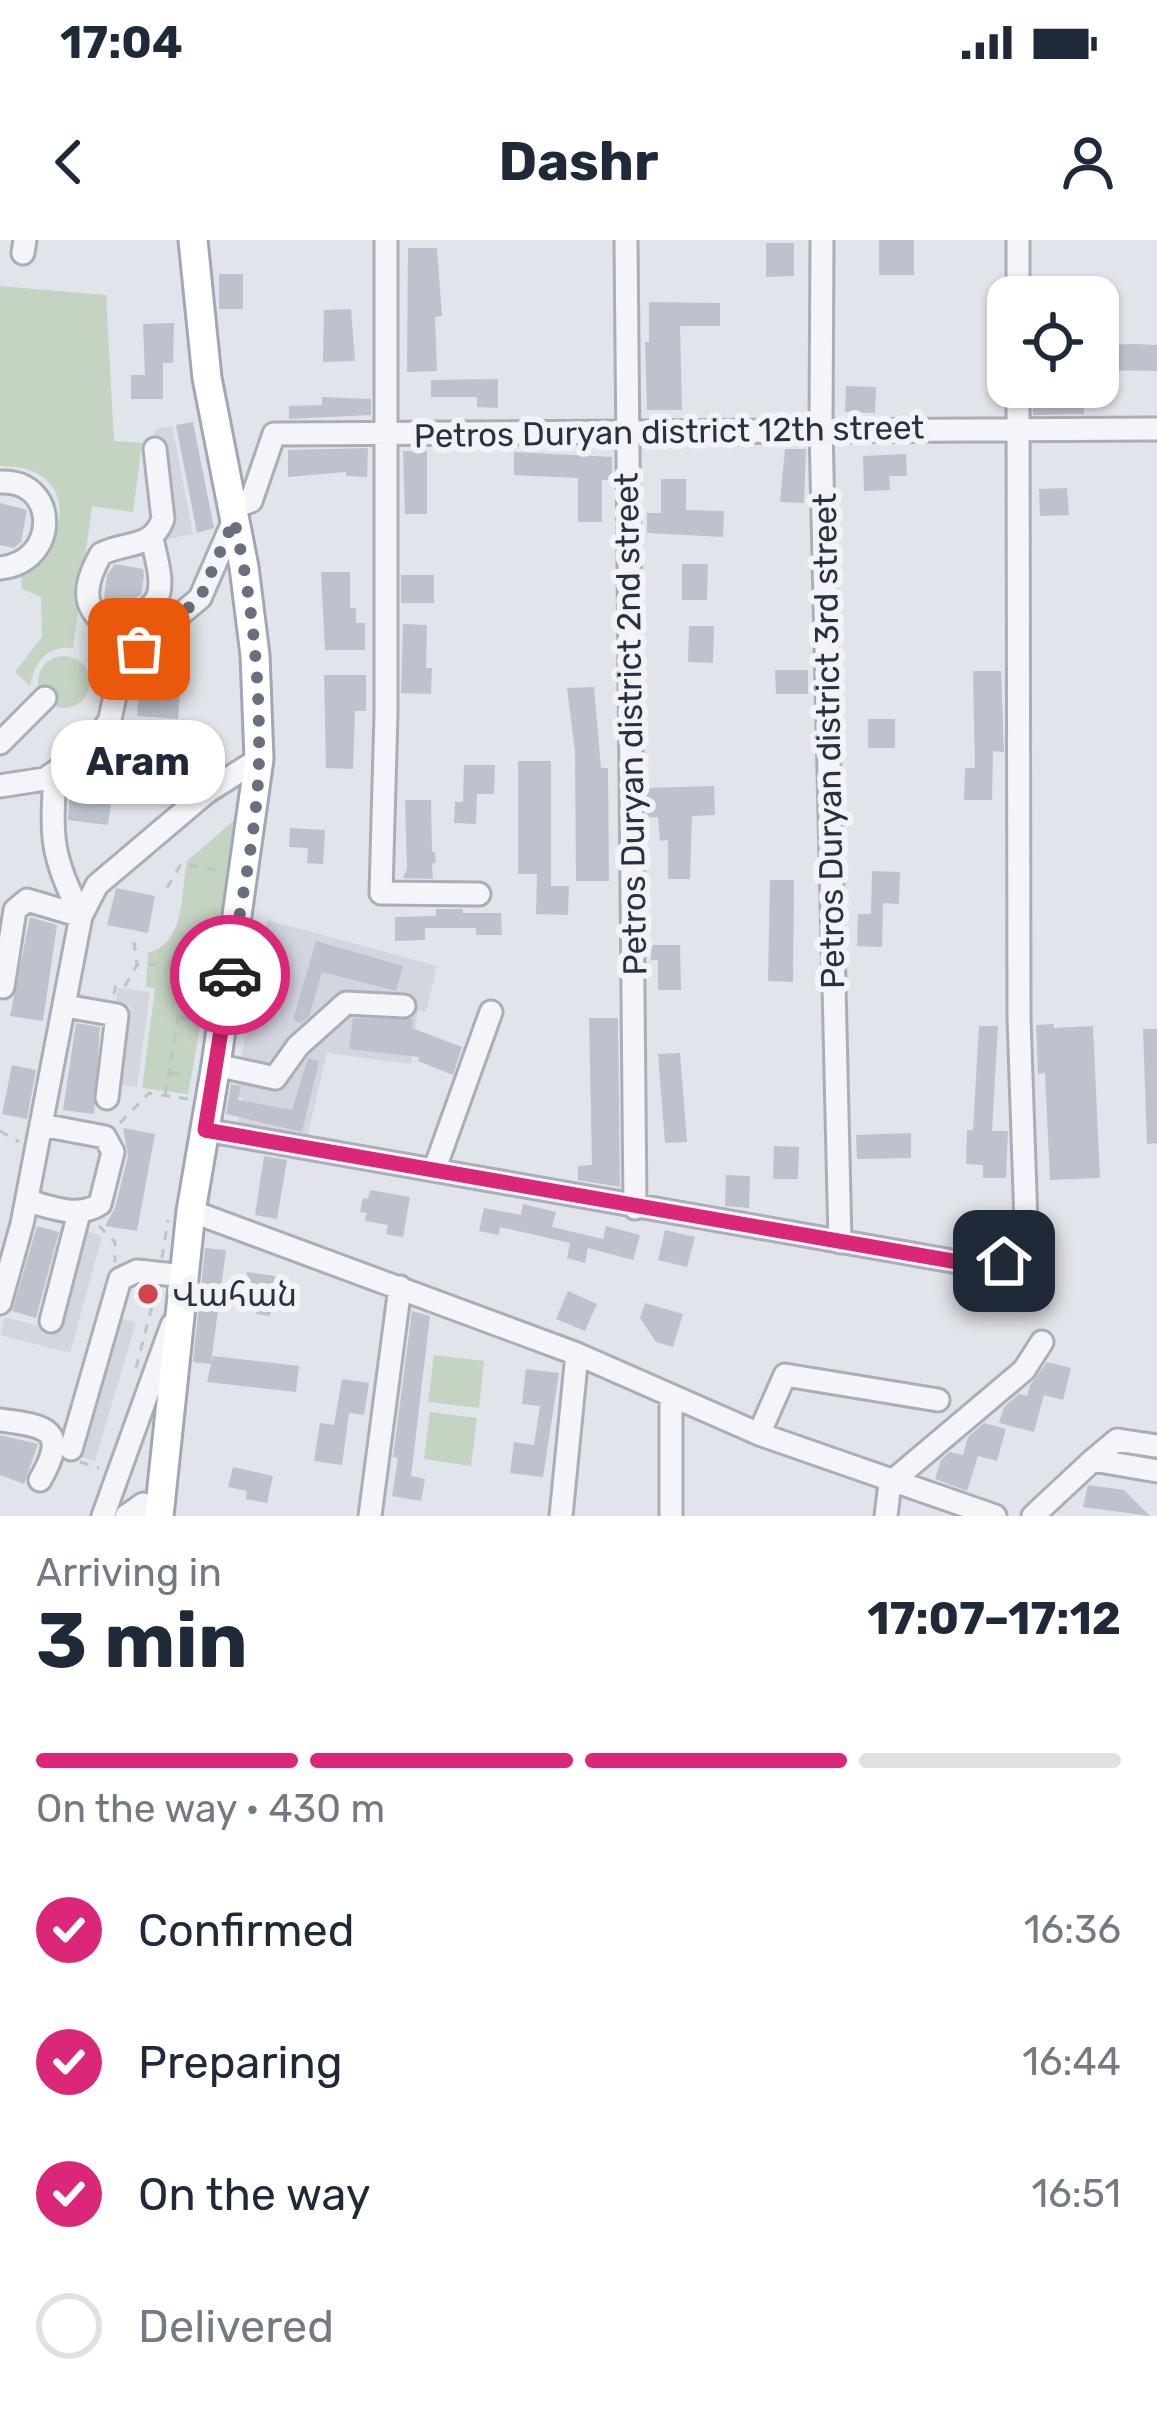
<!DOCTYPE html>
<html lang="en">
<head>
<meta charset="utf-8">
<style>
	body { margin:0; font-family:Rubik,"Noto Sans Armenian",sans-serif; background:#f6f6f7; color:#1f2937; height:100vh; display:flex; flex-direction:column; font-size:45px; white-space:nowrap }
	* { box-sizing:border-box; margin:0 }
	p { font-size:39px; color:#747a83 }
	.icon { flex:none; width:66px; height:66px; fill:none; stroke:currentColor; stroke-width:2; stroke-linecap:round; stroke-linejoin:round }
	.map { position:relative; height:1276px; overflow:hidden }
	.panel { display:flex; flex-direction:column; background:#fff; flex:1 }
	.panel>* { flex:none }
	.tools { position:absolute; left:987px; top:36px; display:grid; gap:24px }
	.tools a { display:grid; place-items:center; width:132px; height:132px; border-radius:24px; background:#fff; box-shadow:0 3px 9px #0004; font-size:60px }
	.pin { position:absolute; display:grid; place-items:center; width:102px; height:102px; color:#fff; margin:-51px; border-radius:24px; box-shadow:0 6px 18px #0006 }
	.courier { position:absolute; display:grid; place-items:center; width:120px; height:120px; margin:-60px; border:9px solid #db2777; border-radius:50%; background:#fff; color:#222; box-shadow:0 3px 15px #0007 }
	.bubble { position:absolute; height:84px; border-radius:36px; background:#fff; box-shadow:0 3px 9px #0004; font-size:39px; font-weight:700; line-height:84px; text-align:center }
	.head em { font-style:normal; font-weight:700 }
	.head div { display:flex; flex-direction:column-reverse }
	.head { display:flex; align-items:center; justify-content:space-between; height:204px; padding:0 36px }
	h1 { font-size:78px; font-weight:700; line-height:90px }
	.bar { display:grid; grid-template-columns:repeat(4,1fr); gap:18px 12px; align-content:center; height:144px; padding:0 36px }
	.bar i { height:15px; border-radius:9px; background:#e0e1e3 }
	.bar .active { background:#db2777 }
	.bar p { grid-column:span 4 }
	ol { padding:0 36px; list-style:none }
	li { display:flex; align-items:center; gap:36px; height:132px }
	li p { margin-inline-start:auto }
	li .icon { padding:12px; border-radius:50%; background:#db2777; color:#fff; stroke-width:4 }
	li:last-child { color:#747a83 }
	li i { width:66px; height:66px; border:6px solid #e0e1e3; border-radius:50% }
	.status { display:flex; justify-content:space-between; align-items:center; height:84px; padding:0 60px; background:#fff; direction:ltr }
	.status svg { height:33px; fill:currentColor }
	header { display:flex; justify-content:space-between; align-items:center; height:156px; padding:0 36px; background:#fff; font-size:54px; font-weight:700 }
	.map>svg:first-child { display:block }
	.built { fill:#d3d6df }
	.green { fill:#c5d4c2 }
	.building { fill:#bec2cd }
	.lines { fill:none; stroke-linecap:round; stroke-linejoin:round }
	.minor-casing { stroke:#aaaeb7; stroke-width:27 }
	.major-casing { stroke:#a0a7b5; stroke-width:33 }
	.path { stroke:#bfc2c8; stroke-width:3; stroke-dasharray:9 9; stroke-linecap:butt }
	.minor { stroke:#f4f5f8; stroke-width:21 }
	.major { stroke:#fff; stroke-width:27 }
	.done { stroke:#696f7c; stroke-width:12; stroke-dasharray:0 21.6 }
	.route { stroke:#db2777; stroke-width:15 }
	.poi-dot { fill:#cf464f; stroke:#f1f3f7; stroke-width:4.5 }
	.labels { text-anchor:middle; stroke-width:12; stroke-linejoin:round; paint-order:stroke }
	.street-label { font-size:33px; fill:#293041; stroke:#f1f3f7 }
	.poi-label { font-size:33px; fill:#293041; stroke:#f1f3f7; text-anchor:start }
</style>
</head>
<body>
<div class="status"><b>17:04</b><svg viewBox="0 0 49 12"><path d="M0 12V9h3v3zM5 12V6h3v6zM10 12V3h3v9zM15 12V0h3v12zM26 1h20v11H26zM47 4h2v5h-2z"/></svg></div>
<header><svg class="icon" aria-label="back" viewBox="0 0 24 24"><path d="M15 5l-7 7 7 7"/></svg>Dashr<svg class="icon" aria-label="person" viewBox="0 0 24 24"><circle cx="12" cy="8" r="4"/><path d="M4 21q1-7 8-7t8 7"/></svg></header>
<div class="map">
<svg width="1157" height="1276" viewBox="0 0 1157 1276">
	<rect width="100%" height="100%" fill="#e1e4ea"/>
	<path class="built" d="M 172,186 L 193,294 L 162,300 L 160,289 L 172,286 L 154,190 Z
		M 267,680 L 437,726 L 426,772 L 418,770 L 411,824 L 327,813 L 307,897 L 237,886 L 243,858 L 234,856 Z
		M 118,748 L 150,752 L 137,847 L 120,845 L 130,766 L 116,763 Z
		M 86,991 L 102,996 L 70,1113 L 0,1095 L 5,1077 L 42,1087 L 61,1081 Z
		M 117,1077 L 136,1082 L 95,1221 L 76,1216 Z"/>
	<path class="green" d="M 0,46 L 106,55 L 114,201 L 142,203 L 133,272 L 92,266 L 73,408 C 47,405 34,422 30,446 L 15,432 L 42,397 L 41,357 L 22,349 L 21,331 C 76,295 75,225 0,226 Z
		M38 442a26 26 0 1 1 52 0a26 26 0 1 1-52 0Z
		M 238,577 L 188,854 L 142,848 L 155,749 L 146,746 L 148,713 C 187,702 180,653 187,621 Z
		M 434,1115 L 484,1121 L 479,1168 L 428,1162 Z
		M 430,1172 L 477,1178 L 471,1226 L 424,1219 Z"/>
	<path class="building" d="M 879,0 L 914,0 L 914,35 L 879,35 Z
		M 766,3 L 794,3 L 794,36 L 766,37 Z
		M 408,8 L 437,8 L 442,76 L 435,77 L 437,131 L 407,132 Z
		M 219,34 L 243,34 L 243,69 L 219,69 Z
		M 649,62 L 720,63 L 720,86 L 680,86 L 682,170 L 647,170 L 645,102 L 649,102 Z
		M 351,69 L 355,121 L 323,122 L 324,70 Z
		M 174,83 L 173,123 L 163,123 L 163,159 L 131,159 L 131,135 L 145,135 L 143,84 Z
		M 1135,104 L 1157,105 L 1157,131 L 1098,130 L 1098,105 Z
		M 498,139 L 498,168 L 477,167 L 477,157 L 431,157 L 431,140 Z
		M 846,146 L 876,147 L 875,173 L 845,172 Z
		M 1056,149 L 1084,152 L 1084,174 L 1033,175 L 1033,150 Z
		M 322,157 L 371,159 L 371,175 L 289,179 L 289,166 L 322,165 Z
		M 193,182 L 214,288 L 197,293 L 176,185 Z
		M 368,208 L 367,237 L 346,236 L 346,232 L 288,237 L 288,210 Z
		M 785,209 L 806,209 L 804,263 L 780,262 Z
		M 403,211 L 427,211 L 427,274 L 405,274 Z
		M 514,212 L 612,217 L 612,240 L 602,240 L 602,282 L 578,282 L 578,238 L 514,235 Z
		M 906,214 L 907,236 L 889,236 L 890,250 L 864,251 L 863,216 Z
		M 661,239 L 686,239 L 686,270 L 724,271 L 723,297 L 647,293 L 647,273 L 661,273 Z
		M 1067,248 L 1069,275 L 1040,276 L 1039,249 Z
		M 0,263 L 27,270 L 21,302 L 14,308 L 0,305 Z
		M 115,324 L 143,329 L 144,336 L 141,355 L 119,366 L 107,364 L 104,358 L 107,335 Z
		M 682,324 L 708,324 L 707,360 L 682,360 Z
		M 321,332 L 350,332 L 350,368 L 356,368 L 356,383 L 365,383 L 365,410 L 325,410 Z
		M 401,335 L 434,335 L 434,363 L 401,363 Z
		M 403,384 L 427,385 L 426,428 L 432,428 L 431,454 L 401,453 Z
		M 689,386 L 714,386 L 713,423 L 688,422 Z
		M 775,430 L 808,430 L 808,454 L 776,454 Z
		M 973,431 L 1001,431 L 1004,512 L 993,511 L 992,560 L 964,560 L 965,528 L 975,528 Z
		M 324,435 L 366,435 L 366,471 L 355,471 L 353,529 L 326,528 Z
		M 140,436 L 181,439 L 178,479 L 137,476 Z
		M 594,447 L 601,528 L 608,528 L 609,641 L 576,641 L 575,512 L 567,448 Z
		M 868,479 L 895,479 L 895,508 L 868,508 Z
		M 518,521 L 551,521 L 551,646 L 569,646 L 568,675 L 536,674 L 537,634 L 518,634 Z
		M 464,525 L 495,525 L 494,554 L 477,554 L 476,584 L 454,583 L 455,562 L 463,562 Z
		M 70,541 L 113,546 L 108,585 L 68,580 Z
		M 714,546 L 715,575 L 692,576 L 690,639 L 668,639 L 668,600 L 660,601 L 658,577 L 646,578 L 646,548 Z
		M 405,560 L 431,560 L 432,612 L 435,612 L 436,622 L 432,624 L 433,639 L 403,638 L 407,629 Z
		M 290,588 L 325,590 L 323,624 L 307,623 L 308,608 L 289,607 Z
		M 872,631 L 900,632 L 899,664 L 883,663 L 882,707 L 857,706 L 858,674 L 871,674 Z
		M 770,640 L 794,640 L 793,742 L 768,741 Z
		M 116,648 L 155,656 L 148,693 L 107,685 Z
		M 436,669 L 463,669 L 463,673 L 501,673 L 502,695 L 476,695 L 476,688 L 425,688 L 425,700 L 395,701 L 395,677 L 436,676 Z
		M 30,677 L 57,685 L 43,781 L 10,776 Z
		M 316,701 L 403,726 L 396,751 L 322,732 L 309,776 L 301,783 L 293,780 Z
		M 651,705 L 680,705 L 681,750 L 658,750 L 658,720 L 651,720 Z
		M 353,778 L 413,779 L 412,788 L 462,807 L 453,835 L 418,821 L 419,817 L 349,809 Z
		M 589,778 L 618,778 L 620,947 L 578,940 L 578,926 L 592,925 Z
		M 76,783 L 100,787 L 94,874 L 63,870 Z
		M 1054,784 L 1054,788 L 1093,786 L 1100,938 L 1050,940 L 1045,833 L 1038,834 L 1036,785 Z
		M 979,786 L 998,786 L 992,891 L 1008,891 L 1006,938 L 983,938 L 983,925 L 966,924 L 967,890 L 973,890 Z
		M 1143,789 L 1157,789 L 1157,903 L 1147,904 Z
		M 680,813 L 687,902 L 665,903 L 658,814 Z
		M 308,818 L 319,821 L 302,892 L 226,874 L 231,844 L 241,846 L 238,860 L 292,870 Z
		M 12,825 L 36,830 L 27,879 L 2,874 Z
		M 123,888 L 155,894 L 137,991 L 105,986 L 115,968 L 128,916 Z
		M 911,893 L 911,918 L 857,919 L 856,895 Z
		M 774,906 L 799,907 L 798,939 L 773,939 Z
		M 264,916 L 287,920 L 277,979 L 255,975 Z
		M 726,935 L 750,936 L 749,968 L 725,966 Z
		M 370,950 L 410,957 L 403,997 L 386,994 L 388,985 L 365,981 L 367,973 L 360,972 L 363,958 L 368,959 Z
		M 523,964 L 556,972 L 552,987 L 603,999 L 606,986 L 640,995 L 633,1020 L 588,1008 L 585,1023 L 567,1018 L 570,1003 L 500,987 L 499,995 L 479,991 L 484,968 L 521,975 Z
		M 37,986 L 59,992 L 36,1078 L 12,1071 Z
		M 665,990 L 695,997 L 687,1027 L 658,1020 Z
		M 205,1008 L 226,1010 L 211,1123 L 213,1116 L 299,1126 L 296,1152 L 207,1142 L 211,1124 L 193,1122 Z
		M 247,1032 L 289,1038 L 284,1071 L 271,1069 L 270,1076 L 256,1074 L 257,1068 L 243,1066 Z
		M 568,1051 L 597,1064 L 585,1091 L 556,1079 Z
		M 645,1063 L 683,1074 L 673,1107 L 656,1102 L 640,1078 Z
		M 412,1071 L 430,1076 L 411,1236 L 425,1239 L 421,1261 L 392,1256 L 398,1218 L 393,1217 Z
		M 1047,1122 L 1071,1128 L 1063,1160 L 1044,1155 L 1034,1192 L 999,1183 L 1004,1167 L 1019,1154 L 1027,1156 L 1030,1145 Z
		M 526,1129 L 559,1133 L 543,1237 L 510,1233 L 514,1202 L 534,1205 L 540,1166 L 522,1164 Z
		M 342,1139 L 369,1143 L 364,1175 L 349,1173 L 342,1225 L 314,1221 L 320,1183 L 334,1185 Z
		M 984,1183 L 1006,1189 L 997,1221 L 978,1216 L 967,1251 L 935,1239 L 941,1220 L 950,1212 L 963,1215 L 968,1197 Z
		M 0,1195 L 38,1204 L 24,1244 L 0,1235 Z
		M 233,1227 L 273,1236 L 267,1263 L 246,1259 L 247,1251 L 228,1247 Z
		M 1088,1245 L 1124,1250 L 1150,1276 L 1083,1267 Z"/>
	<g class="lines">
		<defs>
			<path id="minor" d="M 386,0 L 386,473 L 381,653 L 479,654
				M 626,0 L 635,968
				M 822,0 L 821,189 L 840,1002
				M 1018,0 L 1018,57
				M 23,13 L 25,0
				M 0,242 C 59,239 60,322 0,328
				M 231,268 L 251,261 L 274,194 L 1157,189
				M 108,386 C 167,368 166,356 152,299
				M 139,409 C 97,379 70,368 101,314 C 125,301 152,310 163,279 L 155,209
				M 0,503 L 45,458
				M 55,533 C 51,602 51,613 81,676
				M 0,546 L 45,539 L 96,503 L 110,479 L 119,437 L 139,409 L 200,358 L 234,280
				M 3,747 L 15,670 L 27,660 L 81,676
				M 65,766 L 117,775 L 107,858
				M 216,825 L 275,838 L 298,806 L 346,763 L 404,766
				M 205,890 L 958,1022 L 1004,1021 L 1027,1012 L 1019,778 L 1018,147
				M 435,928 L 491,772
				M 27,961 C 52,967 77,979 100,964 L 113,912 L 105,897 L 42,885
				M 191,971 L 577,1114 L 759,1194 L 995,1276
				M 0,1063 L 22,984 L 81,676 L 97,645 L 207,552 L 259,519
				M 51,1081 L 79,973
				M 0,1180 C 45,1186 70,1188 40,1240
				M 759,1194 L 785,1135 L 938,1160
				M 71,1209 L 120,1039 L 137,1031 L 185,1036
				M 1093,1220 L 1117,1200 L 1157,1206
				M 103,1276 L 172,1085
				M 126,1276 L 143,1264 L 152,1268 L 158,1276
				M 370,1276 L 400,1047
				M 561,1276 L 577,1114
				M 671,1276 L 671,1156
				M 886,1276 L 890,1243 L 1024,1130 L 1042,1102
				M 1033,1276 L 1093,1220 L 1157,1231"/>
			<path id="major" d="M 159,1276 L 191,971 L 216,825 L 259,519 L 255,415 L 244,327 L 207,138 L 193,0"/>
		</defs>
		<use href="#minor" class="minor-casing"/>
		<use href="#major" class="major-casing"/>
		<path class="path" d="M 167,648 L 181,624 L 223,631
			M 134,702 L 137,724
			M 114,754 L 116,745 L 125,746 L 137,725 L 168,724 L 191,700 L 212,703
			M 180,777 L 200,781
			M 170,833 L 190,836
			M 165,855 L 181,760 L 169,726
			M 120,883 L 149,853 L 188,859
			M 0,891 L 19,902
			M 99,986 L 115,1002 L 115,1022
			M 162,1018 L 168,980
			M 136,1128 L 156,1051
			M 80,1222 L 99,1228"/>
		<use href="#minor" class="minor"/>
		<use href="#major" class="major"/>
	</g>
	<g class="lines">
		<path class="done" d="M 139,409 L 200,358 L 234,280 C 252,357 260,437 259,517 C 258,589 240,663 230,735"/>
		<path class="route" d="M 230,735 L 205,890 L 958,1022 L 1004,1021"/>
	</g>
	<circle class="poi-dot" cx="148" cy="1054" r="12"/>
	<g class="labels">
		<g class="street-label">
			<text transform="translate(669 191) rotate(-1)" y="12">Petros Duryan district 12th street</text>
			<text transform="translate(630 484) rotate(-91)" y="12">Petros Duryan district 2nd street</text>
			<text transform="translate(828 501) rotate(-91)" y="12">Petros Duryan district 3rd street</text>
		</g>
		<g class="poi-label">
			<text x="172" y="1066">Վահան</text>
		</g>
	</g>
</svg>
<div class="tools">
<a><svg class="icon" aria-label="locate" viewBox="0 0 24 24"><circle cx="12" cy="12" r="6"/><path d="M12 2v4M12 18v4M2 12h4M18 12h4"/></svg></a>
</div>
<div class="pin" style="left:139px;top:409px;background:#ea580c"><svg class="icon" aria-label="bag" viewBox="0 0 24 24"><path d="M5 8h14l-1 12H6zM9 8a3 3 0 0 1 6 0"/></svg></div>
<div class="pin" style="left:1004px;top:1021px;background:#1f2937"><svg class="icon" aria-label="home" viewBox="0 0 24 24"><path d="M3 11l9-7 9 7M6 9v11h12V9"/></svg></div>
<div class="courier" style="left:230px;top:735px"><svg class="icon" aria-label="car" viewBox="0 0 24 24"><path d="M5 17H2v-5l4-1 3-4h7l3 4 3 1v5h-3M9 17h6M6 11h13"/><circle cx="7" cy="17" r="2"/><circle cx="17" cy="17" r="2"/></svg></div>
<div class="bubble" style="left:51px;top:480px;width:174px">Aram</div>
</div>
<section class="panel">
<div class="head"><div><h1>3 min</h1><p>Arriving in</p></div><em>17:07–17:12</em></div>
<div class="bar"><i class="active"></i><i class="active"></i><i class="active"></i><i></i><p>On the way · 430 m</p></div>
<ol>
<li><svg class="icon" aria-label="check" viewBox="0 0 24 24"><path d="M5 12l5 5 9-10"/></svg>Confirmed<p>16:36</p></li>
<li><svg class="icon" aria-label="check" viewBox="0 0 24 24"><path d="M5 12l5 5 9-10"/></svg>Preparing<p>16:44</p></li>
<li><svg class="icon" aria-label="check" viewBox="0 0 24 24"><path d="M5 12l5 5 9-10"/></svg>On the way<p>16:51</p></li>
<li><i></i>Delivered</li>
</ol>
</section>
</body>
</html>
